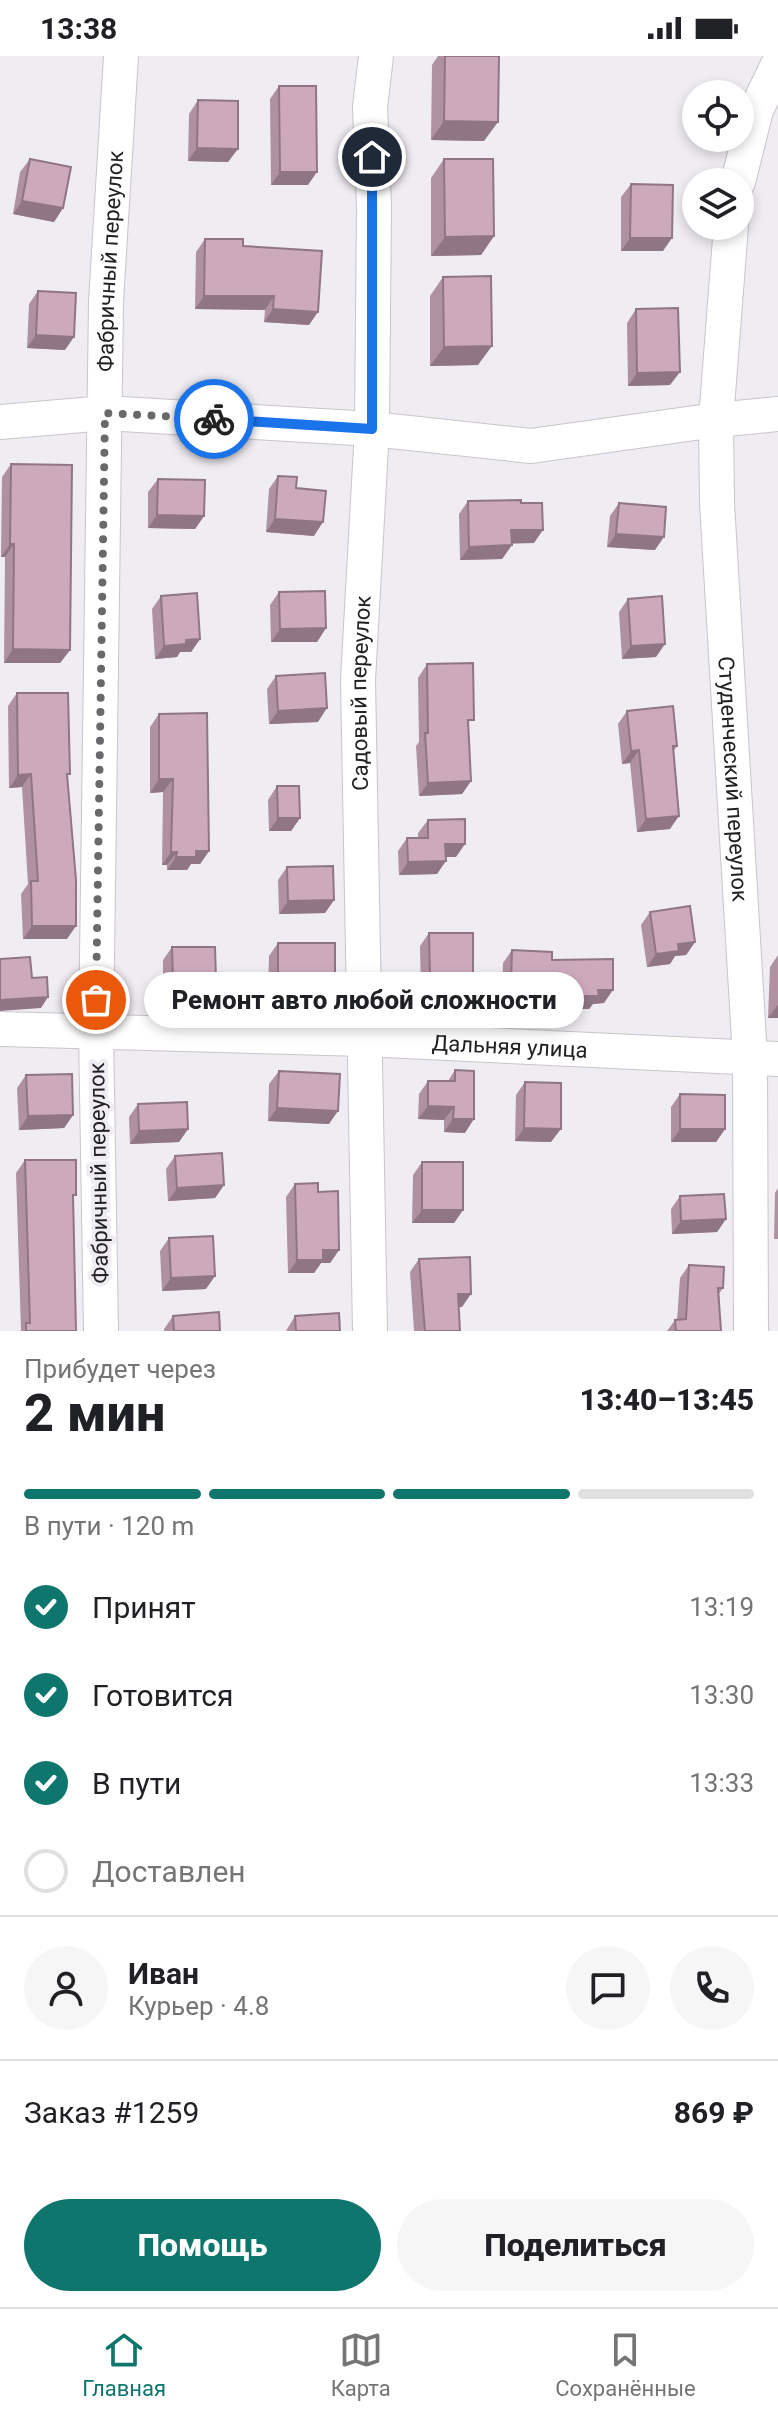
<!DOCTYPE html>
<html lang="ru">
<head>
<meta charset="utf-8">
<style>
	body { margin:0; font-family:Roboto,sans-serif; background:#f6f6f6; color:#202124; height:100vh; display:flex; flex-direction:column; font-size:30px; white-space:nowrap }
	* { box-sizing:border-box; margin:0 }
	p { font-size:26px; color:#757577 }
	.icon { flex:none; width:44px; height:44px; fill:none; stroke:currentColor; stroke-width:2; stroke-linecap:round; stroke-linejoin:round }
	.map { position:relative; height:1275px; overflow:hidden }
	.details { display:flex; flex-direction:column; background:#fff; flex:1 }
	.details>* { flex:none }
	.controls { position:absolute; left:682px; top:24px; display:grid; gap:16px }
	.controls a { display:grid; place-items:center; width:72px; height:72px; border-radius:50%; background:#fff; box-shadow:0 4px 12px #0003; font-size:40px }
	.pin { position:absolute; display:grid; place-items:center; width:68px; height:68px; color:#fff; margin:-34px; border:4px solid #fff; border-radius:50%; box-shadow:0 2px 8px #0007 }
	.courier { position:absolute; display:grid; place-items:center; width:80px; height:80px; margin:-40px; border:6px solid #1a73e8; border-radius:50%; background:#fff; color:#222; box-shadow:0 2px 10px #0007 }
	.bubble { position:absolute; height:56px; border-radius:28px; background:#fff; box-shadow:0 4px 12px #0003; font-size:26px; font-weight:800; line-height:56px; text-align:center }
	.overview em { font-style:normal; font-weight:800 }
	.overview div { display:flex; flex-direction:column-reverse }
	.overview { display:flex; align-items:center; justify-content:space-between; height:136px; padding:0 24px }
	h1 { font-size:52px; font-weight:800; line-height:60px }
	.bar { display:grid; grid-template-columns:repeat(4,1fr); gap:12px 8px; align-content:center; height:96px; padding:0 24px }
	.bar i { height:10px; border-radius:6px; background:#e0e0e0 }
	.bar .active { background:#0f766e }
	.bar p { grid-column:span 4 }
	.line { display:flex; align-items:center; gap:20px; padding:0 24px; border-top:2px solid #e0e0e0 }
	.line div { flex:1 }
	.round { display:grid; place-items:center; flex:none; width:84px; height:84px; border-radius:42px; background:#f6f6f6 }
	ol { padding:0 24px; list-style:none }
	li { display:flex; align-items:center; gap:24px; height:88px }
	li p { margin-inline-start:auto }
	li .icon { padding:8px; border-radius:50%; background:#0f766e; color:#fff; stroke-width:4 }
	li:last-child { color:#757577 }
	li i { width:44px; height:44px; border:4px solid #e0e0e0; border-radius:50% }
	.primary-button { display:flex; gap:16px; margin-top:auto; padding:16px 24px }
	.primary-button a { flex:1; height:92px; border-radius:48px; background:#0f766e; color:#fff; font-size:32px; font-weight:800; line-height:92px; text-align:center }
	.primary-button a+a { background:#f6f6f6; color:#202124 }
	.status { display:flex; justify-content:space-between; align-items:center; height:56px; padding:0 40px; background:#fff; direction:ltr }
	.status svg { height:22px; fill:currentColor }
	.tab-bar { display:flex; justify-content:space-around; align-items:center; height:112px; border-top:2px solid #e0e0e0; background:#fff; font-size:22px; color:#757577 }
	.tab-bar a { display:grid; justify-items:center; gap:4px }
	.tab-bar .active { color:#0f766e }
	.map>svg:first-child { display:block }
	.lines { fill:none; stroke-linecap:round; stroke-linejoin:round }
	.minor-casing { stroke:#c8c5ca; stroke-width:36 }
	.minor { stroke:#fff; stroke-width:34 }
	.wall { fill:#b091a2 }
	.shaded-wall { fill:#907684 }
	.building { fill:#cda9bc; stroke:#907684; stroke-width:2 }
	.done { stroke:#69686b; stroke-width:8; stroke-dasharray:0 14.4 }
	.route { stroke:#1a73e8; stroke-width:10 }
	.labels { text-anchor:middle; stroke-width:8; stroke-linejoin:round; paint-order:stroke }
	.street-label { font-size:22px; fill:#212022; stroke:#f0edf2 }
</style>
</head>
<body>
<div class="status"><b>13:38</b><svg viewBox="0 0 49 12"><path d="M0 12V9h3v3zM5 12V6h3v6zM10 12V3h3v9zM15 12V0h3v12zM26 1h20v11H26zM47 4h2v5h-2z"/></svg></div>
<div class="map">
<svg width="778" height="1275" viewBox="0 0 778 1275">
	<rect width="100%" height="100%" fill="#f0edf2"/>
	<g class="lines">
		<defs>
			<g id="minor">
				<path d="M 738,126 L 756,54 L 778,9"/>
				<path id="s1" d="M 731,170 L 716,364 L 717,447 L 750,1001 L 751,1275"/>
				<path d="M 0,366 L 105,357 L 372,373 L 531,390 L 716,364 L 778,358"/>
				<path id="s2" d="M 0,973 L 363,983 L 778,1003"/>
				<path id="s3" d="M 101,1275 L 96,975 L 106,246 L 121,0"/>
				<path id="s4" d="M 370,1275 L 358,624 L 372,373 L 374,150 L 370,51 L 376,0"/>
			</g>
		</defs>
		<use href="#minor" class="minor-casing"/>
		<use href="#minor" class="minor"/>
	</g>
	<path class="wall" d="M 438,0 L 499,0 L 484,85 L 431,84 L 432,9 Z
		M 279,30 L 308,129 L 271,129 L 270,43 Z
		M 198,44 L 228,106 L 188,105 L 189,58 Z
		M 30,103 L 63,152 L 54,166 L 13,158 L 20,116 Z
		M 444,103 L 494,180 L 481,199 L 431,200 L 431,122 Z
		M 631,128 L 663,195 L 621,195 L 621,141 Z
		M 205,183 L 243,190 L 309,269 L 264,266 L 265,254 L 195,253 L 196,196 Z
		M 443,221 L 478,309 L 430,310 L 430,240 Z
		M 38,235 L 65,294 L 27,292 L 29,248 Z
		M 636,253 L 670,329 L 628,330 L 627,267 Z
		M 11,408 L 70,594 L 60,607 L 4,607 L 5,501 L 1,501 L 2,421 Z
		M 278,420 L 296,432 L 314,480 L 266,476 L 269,433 Z
		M 158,423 L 204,460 L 195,473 L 148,472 L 148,436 Z
		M 468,445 L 521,447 L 534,487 L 512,487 L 512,489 L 502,503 L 460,504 L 459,458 Z
		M 619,447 L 655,494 L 607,491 L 610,460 Z
		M 279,536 L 326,572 L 317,586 L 271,586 L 270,549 Z
		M 161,540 L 200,583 L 191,596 L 180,596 L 177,601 L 155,603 L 152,553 Z
		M 628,543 L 656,601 L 622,603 L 619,556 Z
		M 427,608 L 468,673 L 471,725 L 462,738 L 419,740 L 416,690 L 419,686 L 418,622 Z
		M 276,620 L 318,666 L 269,668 L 267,633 Z
		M 17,637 L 68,721 L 67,883 L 23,883 L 21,838 L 28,828 L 22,731 L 9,732 L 8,650 Z
		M 627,655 L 677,690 L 673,696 L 670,773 L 637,776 L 630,707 L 622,708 L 618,668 Z
		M 159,658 L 209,795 L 200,808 L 191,808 L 187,814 L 167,814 L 167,809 L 162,809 L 163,736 L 150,737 L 150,671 Z
		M 277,730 L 300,762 L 291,775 L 269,775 L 268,744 Z
		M 428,764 L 456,801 L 446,801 L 437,818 L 399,819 L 398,795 L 407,782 L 418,782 L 418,777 Z
		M 287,811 L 334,844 L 325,857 L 279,858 L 278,824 Z
		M 650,856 L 695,886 L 686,899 L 675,900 L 670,908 L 647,911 L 641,869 Z
		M 429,877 L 473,921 L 464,934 L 421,935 L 420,890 Z
		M 278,887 L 335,922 L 326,935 L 268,935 L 269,900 Z
		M 172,891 L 216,924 L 207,937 L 163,937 L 163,904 Z
		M 512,894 L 552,904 L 604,947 L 593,948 L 589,953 L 563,953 L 563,943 L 502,940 L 503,907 Z
		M 778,899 L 778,962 L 768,962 L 770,911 Z
		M 455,1014 L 465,1077 L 444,1076 L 444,1064 L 418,1063 L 419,1038 L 428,1025 L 448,1025 Z
		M 279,1015 L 329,1068 L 268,1065 L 269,1028 Z
		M 26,1019 L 73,1059 L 64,1072 L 19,1074 L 17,1032 Z
		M 525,1026 L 551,1086 L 515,1085 L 516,1039 Z
		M 680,1038 L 725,1073 L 716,1086 L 671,1086 L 671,1051 Z
		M 138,1048 L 188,1073 L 179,1086 L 130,1088 L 129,1061 Z
		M 175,1100 L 224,1129 L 215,1142 L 168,1145 L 166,1113 Z
		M 25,1104 L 73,1143 L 76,1275 L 20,1275 L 21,1274 L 16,1117 Z
		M 422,1106 L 463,1154 L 454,1167 L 412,1167 L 413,1119 Z
		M 295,1128 L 318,1136 L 339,1194 L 330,1207 L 321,1207 L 314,1217 L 288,1217 L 286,1141 Z
		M 778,1132 L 778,1183 L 774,1183 L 775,1137 Z
		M 680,1140 L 726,1163 L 717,1176 L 672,1178 L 671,1153 Z
		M 169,1182 L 206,1233 L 162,1235 L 160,1195 Z
		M 419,1203 L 462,1251 L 458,1251 L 460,1275 L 414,1275 L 410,1216 Z
		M 689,1209 L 723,1232 L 719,1238 L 721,1275 L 667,1275 L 675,1264 L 677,1264 L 680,1222 Z
		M 173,1260 L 220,1275 L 164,1275 L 164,1273 Z
		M 295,1260 L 340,1275 L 286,1275 Z"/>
	<path class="shaded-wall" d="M 444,65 L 498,66 L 484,85 L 431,84 Z
		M 197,92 L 238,93 L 228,106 L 188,105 Z
		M 280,116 L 317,116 L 308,129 L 271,129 Z
		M 22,145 L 63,152 L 54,166 L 13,158 Z
		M 494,180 L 481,199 L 431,200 L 445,181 Z
		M 630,182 L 672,182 L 663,195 L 621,195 Z
		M 204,240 L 274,240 L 265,254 L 195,253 Z
		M 273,253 L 318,256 L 309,269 L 264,266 Z
		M 36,279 L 74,281 L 65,294 L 27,292 Z
		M 492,290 L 478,309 L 430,310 L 444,291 Z
		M 680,316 L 670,329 L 628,330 L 637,317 Z
		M 157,459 L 204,460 L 195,473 L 148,472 Z
		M 275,463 L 323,466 L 314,480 L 266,476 Z
		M 511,474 L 543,474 L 534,487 L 502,488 Z
		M 616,478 L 664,481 L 655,494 L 607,491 Z
		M 10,488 L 14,488 L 5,501 L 1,501 Z
		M 512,489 L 502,503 L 460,504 L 469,491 Z
		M 326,572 L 317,586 L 271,586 L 280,573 Z
		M 200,583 L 191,596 L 180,596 L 177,601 L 155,603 L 164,590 L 186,584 Z
		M 665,588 L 656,601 L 622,603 L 631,590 Z
		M 13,593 L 70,594 L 60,607 L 4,607 Z
		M 327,652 L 318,666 L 269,668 L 278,655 Z
		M 639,694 L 630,707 L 622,708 L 631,695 Z
		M 31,718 L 22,731 L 9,732 L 18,719 Z
		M 159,723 L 173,723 L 163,736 L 150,737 Z
		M 471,725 L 462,738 L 419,740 L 428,727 Z
		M 679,760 L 670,773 L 637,776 L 646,763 Z
		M 278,762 L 300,762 L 291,775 L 269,775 Z
		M 445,788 L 465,788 L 456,801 L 436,801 Z
		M 196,795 L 209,795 L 200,808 L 191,808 L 187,814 L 167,814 L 176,801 Z
		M 171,796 L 177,796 L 167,809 L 162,809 Z
		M 446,805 L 437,818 L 399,819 L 408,806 Z
		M 334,844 L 325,857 L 279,858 L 288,845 Z
		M 32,870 L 76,870 L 67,883 L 23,883 Z
		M 695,886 L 686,899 L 675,900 L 670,908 L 647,911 L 656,898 L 678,888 Z
		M 430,921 L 473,921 L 464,934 L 421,935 Z
		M 278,922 L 335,922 L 326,935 L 268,935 Z
		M 173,924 L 216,924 L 207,937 L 163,937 Z
		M 511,927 L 572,930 L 563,943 L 502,940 Z
		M 598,934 L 613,934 L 604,947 L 593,948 L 589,953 L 563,953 L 572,940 Z
		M 48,941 L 41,952 L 0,955 L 0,944 Z
		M 778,949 L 778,962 L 768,962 Z
		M 428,1050 L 454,1051 L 444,1064 L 418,1063 Z
		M 277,1052 L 338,1055 L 329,1068 L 268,1065 Z
		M 73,1059 L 64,1072 L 19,1074 L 28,1060 Z
		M 453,1063 L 474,1063 L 465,1077 L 444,1076 Z
		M 524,1072 L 561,1073 L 551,1086 L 515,1085 Z
		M 188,1073 L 179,1086 L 130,1088 L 139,1075 Z
		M 680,1073 L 725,1073 L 716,1086 L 671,1086 Z
		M 224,1129 L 215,1142 L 168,1145 L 177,1132 Z
		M 422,1154 L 463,1154 L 454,1167 L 412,1167 Z
		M 726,1163 L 717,1176 L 672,1178 L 681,1165 Z
		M 323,1194 L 339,1194 L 330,1207 L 321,1207 L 314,1217 L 288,1217 L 297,1204 Z
		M 215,1220 L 206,1233 L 162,1235 L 171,1222 Z
		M 458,1238 L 471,1238 L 462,1251 L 448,1251 Z"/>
	<path class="building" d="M 445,0 L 499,0 L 498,66 L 444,65 Z
		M 279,30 L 316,30 L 317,116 L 280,116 Z
		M 198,44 L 238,45 L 238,93 L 197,92 Z
		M 30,103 L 71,111 L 63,152 L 22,145 Z
		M 444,103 L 493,103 L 494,180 L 445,181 Z
		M 631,128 L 673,129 L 672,182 L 630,182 Z
		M 205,183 L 243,183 L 243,190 L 322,195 L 318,256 L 273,253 L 274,240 L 204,240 Z
		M 491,220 L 492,290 L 444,291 L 443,221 Z
		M 38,235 L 76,237 L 74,281 L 36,279 Z
		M 678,252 L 680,316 L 637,317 L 636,253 Z
		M 11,408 L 72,409 L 70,594 L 13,593 L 14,488 L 10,488 Z
		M 278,420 L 297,421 L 296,432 L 326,435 L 323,466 L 275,463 Z
		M 158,423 L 205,424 L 204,460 L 157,459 Z
		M 521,444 L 521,447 L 542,447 L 543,474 L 511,474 L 512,489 L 469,491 L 468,445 Z
		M 619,447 L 666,451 L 664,481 L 616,478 Z
		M 325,535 L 326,572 L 280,573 L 279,536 Z
		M 197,537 L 200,583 L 186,584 L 186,588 L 164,590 L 161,540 Z
		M 662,540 L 665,588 L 631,590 L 628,543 Z
		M 473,607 L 474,664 L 468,664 L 471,725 L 428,727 L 425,677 L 428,677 L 427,608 Z
		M 325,617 L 327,652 L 278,655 L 276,620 Z
		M 17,637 L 68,637 L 70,718 L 67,718 L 76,824 L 76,870 L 32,870 L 31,825 L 38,825 L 31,718 L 18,719 Z
		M 673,650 L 677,690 L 673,690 L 679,760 L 646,763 L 639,694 L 631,695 L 627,655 Z
		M 207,657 L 209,795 L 196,795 L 196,801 L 176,801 L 177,796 L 171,796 L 173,723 L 159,723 L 159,658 Z
		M 277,730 L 299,730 L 300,762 L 278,762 Z
		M 465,763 L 465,788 L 445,788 L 446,805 L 408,806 L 407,782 L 428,782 L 428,764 Z
		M 333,810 L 334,844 L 288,845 L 287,811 Z
		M 690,850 L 695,886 L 678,888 L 679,895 L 656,898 L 650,856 Z
		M 429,877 L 473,877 L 473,921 L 430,921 Z
		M 278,887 L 335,887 L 335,922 L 278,922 Z
		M 172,891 L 215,891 L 216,924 L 173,924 Z
		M 512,894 L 552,896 L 552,904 L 613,903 L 613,934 L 598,934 L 599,940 L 572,940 L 572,930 L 511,927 Z
		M 30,901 L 32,922 L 47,921 L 48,941 L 0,944 L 0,903 Z
		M 455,1014 L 474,1015 L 474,1063 L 453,1063 L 454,1051 L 428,1050 L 428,1025 L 455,1025 Z
		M 279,1015 L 340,1018 L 338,1055 L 277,1052 Z
		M 72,1018 L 73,1059 L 28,1060 L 26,1019 Z
		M 525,1026 L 561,1027 L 561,1073 L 524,1072 Z
		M 680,1038 L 725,1039 L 725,1073 L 680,1073 Z
		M 187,1046 L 188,1073 L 139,1075 L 138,1048 Z
		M 222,1097 L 224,1129 L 177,1132 L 175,1100 Z
		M 25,1104 L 76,1104 L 76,1139 L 73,1139 L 76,1275 L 26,1275 L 26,1267 L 30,1267 Z
		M 422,1106 L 463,1106 L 463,1154 L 422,1154 Z
		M 318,1127 L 318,1136 L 338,1135 L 339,1194 L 323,1194 L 323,1204 L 297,1204 L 295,1128 Z
		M 724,1138 L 726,1163 L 681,1165 L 680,1140 Z
		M 213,1180 L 215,1220 L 171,1222 L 169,1182 Z
		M 470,1201 L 471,1238 L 458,1238 L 460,1275 L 425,1275 L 419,1203 Z
		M 689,1209 L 724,1211 L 723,1232 L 718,1232 L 721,1275 L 676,1275 L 675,1264 L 686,1263 Z
		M 219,1256 L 220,1275 L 174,1275 L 173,1260 Z
		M 339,1257 L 340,1275 L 296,1275 L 295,1260 Z"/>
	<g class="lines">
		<path class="done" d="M 96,944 L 105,357 L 214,363"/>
		<path class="route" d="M 214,363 L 372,373 L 372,101"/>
	</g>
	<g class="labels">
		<g class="street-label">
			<text dy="8" stroke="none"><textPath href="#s3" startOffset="1070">Фабричный переулок</textPath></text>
			<text dy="8" stroke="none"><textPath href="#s4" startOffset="638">Садовый переулок</textPath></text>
			<text dy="8" stroke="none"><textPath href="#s1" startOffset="554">Студенческий переулок</textPath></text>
			<text dy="8" stroke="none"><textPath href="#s2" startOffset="510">Дальняя улица</textPath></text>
			<text transform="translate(98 1117) rotate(-91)" y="8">Фабричный переулок</text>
		</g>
	</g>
</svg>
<div class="controls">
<a><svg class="icon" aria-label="locate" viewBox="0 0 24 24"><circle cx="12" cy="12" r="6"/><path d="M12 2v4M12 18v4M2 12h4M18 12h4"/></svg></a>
<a><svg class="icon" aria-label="layers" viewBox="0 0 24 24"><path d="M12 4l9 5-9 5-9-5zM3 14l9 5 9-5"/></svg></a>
</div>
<div class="pin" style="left:96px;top:944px;background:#ea580c"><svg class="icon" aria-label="bag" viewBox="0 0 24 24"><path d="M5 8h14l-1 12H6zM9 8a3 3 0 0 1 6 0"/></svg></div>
<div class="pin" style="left:372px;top:101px;background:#1f2937"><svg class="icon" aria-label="home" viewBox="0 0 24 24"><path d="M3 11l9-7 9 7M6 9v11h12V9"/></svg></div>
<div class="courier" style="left:214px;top:363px"><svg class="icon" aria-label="bike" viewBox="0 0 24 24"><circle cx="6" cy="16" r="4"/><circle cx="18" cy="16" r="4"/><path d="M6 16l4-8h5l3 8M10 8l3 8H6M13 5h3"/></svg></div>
<div class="bubble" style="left:144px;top:916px;width:440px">Ремонт авто любой сложности</div>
</div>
<section class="details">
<div class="overview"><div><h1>2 мин</h1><p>Прибудет через</p></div><em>13:40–13:45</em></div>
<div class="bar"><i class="active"></i><i class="active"></i><i class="active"></i><i></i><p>В пути · 120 m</p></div>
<ol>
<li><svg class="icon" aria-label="check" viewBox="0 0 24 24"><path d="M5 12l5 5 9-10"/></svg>Принят<p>13:19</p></li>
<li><svg class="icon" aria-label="check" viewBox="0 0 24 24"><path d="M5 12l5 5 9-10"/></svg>Готовится<p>13:30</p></li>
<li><svg class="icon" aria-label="check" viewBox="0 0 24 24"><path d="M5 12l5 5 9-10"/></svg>В пути<p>13:33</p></li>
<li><i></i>Доставлен</li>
</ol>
<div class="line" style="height:144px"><a class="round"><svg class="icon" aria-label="person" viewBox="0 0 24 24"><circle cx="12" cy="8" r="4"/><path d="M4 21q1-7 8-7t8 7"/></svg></a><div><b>Иван</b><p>Курьер · 4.8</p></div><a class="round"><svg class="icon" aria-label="chat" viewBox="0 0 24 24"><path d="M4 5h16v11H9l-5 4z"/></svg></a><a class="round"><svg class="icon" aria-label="phone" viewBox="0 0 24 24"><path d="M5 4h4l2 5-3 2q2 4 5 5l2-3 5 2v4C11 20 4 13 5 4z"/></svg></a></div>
<div class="line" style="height:104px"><div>Заказ #1259</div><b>869 ₽</b></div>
<div class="primary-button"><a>Помощь</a><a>Поделиться</a></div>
</section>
<nav class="tab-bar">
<a class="active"><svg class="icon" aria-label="home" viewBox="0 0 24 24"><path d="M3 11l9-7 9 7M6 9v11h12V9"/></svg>Главная</a>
<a><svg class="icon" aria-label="map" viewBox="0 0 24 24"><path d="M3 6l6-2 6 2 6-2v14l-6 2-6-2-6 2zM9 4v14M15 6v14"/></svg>Карта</a>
<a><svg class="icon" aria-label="saved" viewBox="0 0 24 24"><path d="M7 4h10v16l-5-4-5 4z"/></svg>Сохранённые</a>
</nav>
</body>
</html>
